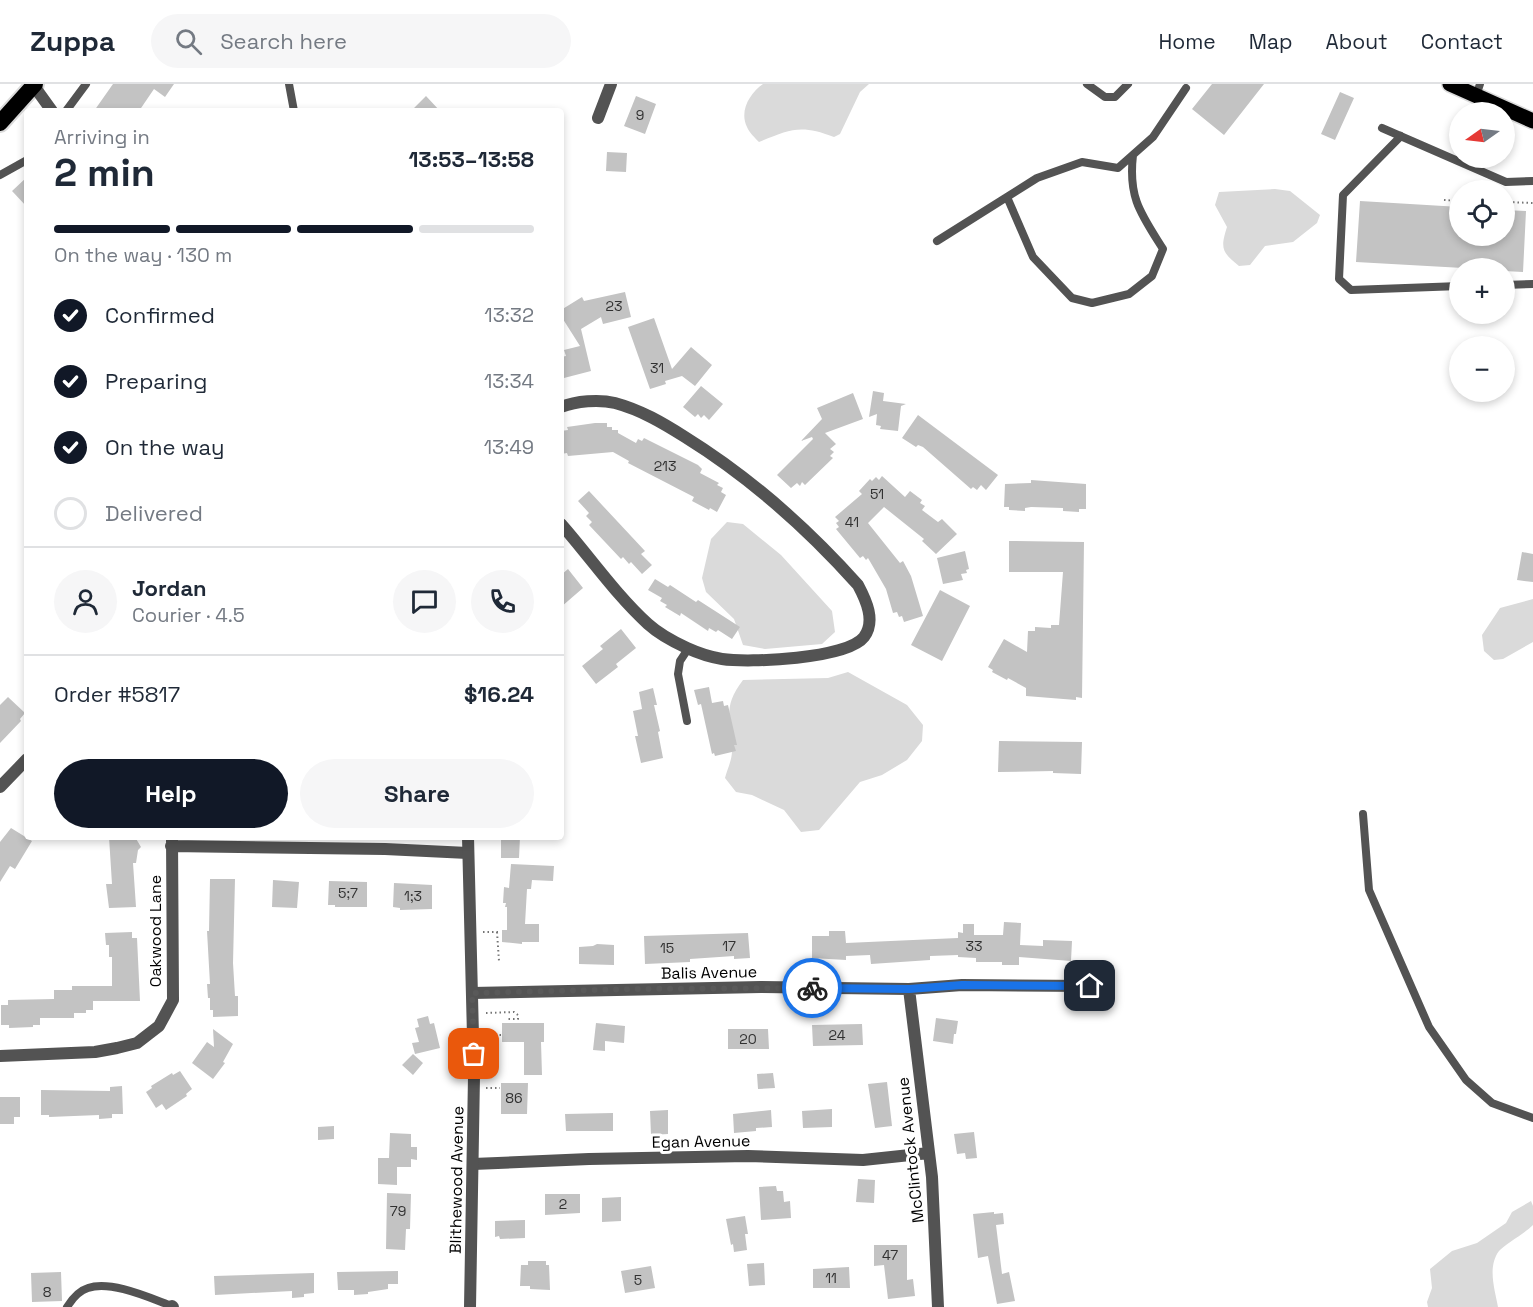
<!DOCTYPE html>
<html lang="en">
<head>
<meta charset="utf-8">
<style>
	body { margin:0; font-family:"Space Grotesk",sans-serif; background:#f6f6f7; color:#1f2937; height:100vh; display:flex; flex-direction:column; font-size:22px; white-space:nowrap }
	* { box-sizing:border-box; margin:0 }
	p { font-size:20px; color:#747a83 }
	.icon { flex:none; width:33px; height:33px; fill:none; stroke:currentColor; stroke-width:2; stroke-linecap:round; stroke-linejoin:round }
	.map { position:relative; flex:1; overflow:hidden }
	.sheet { position:absolute; left:24px; top:24px; width:540px; height:732px; display:flex; flex-direction:column; background:#fff; border-radius:6px; box-shadow:0 3px 9px #0003 }
	.sheet>* { flex:none }
	.needle { width:39px; rotate:256deg }
	.fabs { position:absolute; left:1449px; top:18px; display:grid; gap:12px }
	.fabs a { display:grid; place-items:center; width:66px; height:66px; border-radius:50%; background:#fff; box-shadow:0 3px 9px #0003; font-size:30px }
	.pin { position:absolute; display:grid; place-items:center; width:51px; height:51px; color:#fff; margin:-26px; border-radius:12px; box-shadow:0 3px 9px #0006 }
	.courier { position:absolute; display:grid; place-items:center; width:60px; height:60px; margin:-30px; border:4px solid #1a73e8; border-radius:50%; background:#fff; color:#222; box-shadow:0 2px 8px #0007 }
	.headline em { font-style:normal; font-weight:700 }
	.headline div { display:flex; flex-direction:column-reverse }
	.headline { display:flex; align-items:center; justify-content:space-between; height:102px; padding:0 30px }
	h1 { font-size:39px; font-weight:700; line-height:45px }
	.bar { display:grid; grid-template-columns:repeat(4,1fr); gap:9px 6px; align-content:center; height:72px; padding:0 30px }
	.bar i { height:8px; border-radius:4px; background:#e0e1e3 }
	.bar .current { background:#111827 }
	.bar p { grid-column:span 4 }
	.line { display:flex; align-items:center; gap:15px; padding:0 30px; border-top:2px solid #e0e1e3 }
	.line div { flex:1 }
	.round { display:grid; place-items:center; flex:none; width:63px; height:63px; border-radius:32px; background:#f6f6f7 }
	ol { padding:0 30px; list-style:none }
	li { display:flex; align-items:center; gap:18px; height:66px }
	li p { margin-inline-start:auto }
	li .icon { padding:6px; border-radius:50%; background:#111827; color:#fff; stroke-width:4 }
	li:last-child { color:#747a83 }
	li i { width:33px; height:33px; border:3px solid #e0e1e3; border-radius:50% }
	.action { display:flex; gap:12px; margin-top:auto; padding:12px 30px }
	.action a { flex:1; height:69px; border-radius:36px; background:#111827; color:#fff; font-size:24px; font-weight:700; line-height:69px; text-align:center }
	.action a+a { background:#f6f6f7; color:#1f2937 }
	header { display:flex; align-items:center; gap:36px; box-sizing:border-box; height:84px; padding:0 30px; background:#fff; border-bottom:2px solid #e0e1e3 }
	header strong { font-size:28px }
	nav { display:flex; gap:33px; margin-inline-start:auto; font-size:21px }
	.search { width:420px; height:54px; background:#f6f6f7; display:flex; align-items:center; gap:15px; box-sizing:border-box; padding:0 21px; border-radius:33px; color:#747a83; font-size:22px }
	.map>svg:first-child { display:block }
	.green { fill:#dadada }
	.building { fill:#c3c3c3 }
	.lines { fill:none; stroke-linecap:round; stroke-linejoin:round }
	.primary-casing { stroke:#dbdbdb; stroke-width:18 }
	.trunk-casing { stroke:#dbdbdb; stroke-width:20 }
	.path { stroke:#757575; stroke-width:2; stroke-dasharray:1.5 3; stroke-linecap:butt }
	.service { stroke:#535353; stroke-width:8 }
	.minor { stroke:#535353; stroke-width:12 }
	.tertiary { stroke:#535353; stroke-width:12 }
	.primary { stroke:#000; stroke-width:15 }
	.trunk { stroke:#000; stroke-width:16 }
	.done { stroke:#595959; stroke-width:6; stroke-dasharray:0 10.8 }
	.route { stroke:#1a73e8; stroke-width:8 }
	.labels { text-anchor:middle; stroke-width:6; stroke-linejoin:round; paint-order:stroke }
	.number-label { font-size:14px; fill:#313131 }
	.street-label { font-size:16px; fill:#000; stroke:#fff }
</style>
</head>
<body>
<header>
<strong>Zuppa</strong>
<div class="search"><svg class="icon" aria-label="search" viewBox="0 0 24 24"><circle cx="10" cy="10" r="6"/><path d="M15 15l6 6"/></svg>Search here</div>
<nav><a>Home</a><a>Map</a><a>About</a><a>Contact</a></nav>
</header>
<div class="map">
<svg width="1533" height="1223" viewBox="0 0 1533 1223">
	<rect width="100%" height="100%" fill="#fff"/>
	<path class="green" d="M 763,0 L 869,0 L 860,8 L 840,50 L 834,53 C 801,40 790,45 759,58 C 755,54 749,48 747,43 C 739,27 750,9 763,0 Z
		M 1275,105 L 1290,107 L 1320,131 L 1317,139 L 1293,158 L 1265,162 L 1250,181 L 1239,182 C 1222,168 1220,165 1227,143 L 1215,121 L 1219,108 Z
		M 727,438 L 743,440 L 781,471 L 832,527 L 835,548 L 822,560 L 765,565 L 743,561 L 734,535 L 706,508 L 702,494 L 711,455 Z
		M 1533,515 L 1533,558 L 1503,575 L 1494,576 L 1484,567 L 1482,551 L 1500,524 Z
		M 848,588 L 907,621 L 923,641 L 922,657 L 907,676 L 882,691 L 860,698 L 819,746 L 801,748 L 784,726 L 752,711 L 736,708 L 725,694 C 727,686 732,676 732,667 C 732,635 721,625 743,596 L 828,594 Z
		M 1531,1117 L 1533,1122 L 1533,1141 C 1524,1150 1505,1160 1499,1167 C 1487,1183 1495,1206 1498,1223 L 1428,1223 L 1427,1218 L 1432,1204 L 1430,1185 L 1452,1167 L 1477,1159 L 1506,1139 L 1512,1128 Z"/>
	<path class="building" d="M 113,0 L 174,0 L 165,13 L 154,5 L 139,27 L 94,27 Z
		M 1212,0 L 1264,0 L 1224,51 L 1192,25 Z
		M 1340,8 L 1354,14 L 1335,56 L 1321,50 Z
		M 426,12 L 440,27 L 411,27 Z
		M 636,12 L 656,20 L 645,50 L 624,42 Z
		M 607,68 L 627,69 L 626,88 L 606,87 Z
		M 27,93 L 27,123 L 12,107 Z
		M 1360,117 L 1460,123 L 1460,152 L 1504,152 L 1504,126 L 1526,127 L 1523,188 L 1504,187 L 1504,184 L 1463,184 L 1356,178 Z
		M 625,208 L 631,233 L 603,240 L 601,233 L 581,245 L 591,287 L 564,294 L 561,273 L 566,272 L 564,266 L 580,262 L 561,232 L 561,226 L 582,213 L 584,217 Z
		M 654,234 L 672,285 L 691,263 L 712,281 L 695,302 L 682,292 L 665,297 L 666,300 L 650,305 L 628,243 Z
		M 701,302 L 723,320 L 709,336 L 704,331 L 701,334 L 698,330 L 695,333 L 683,323 Z
		M 873,307 L 884,309 L 883,317 L 906,320 L 901,322 L 898,347 L 880,345 L 881,342 L 876,341 L 877,330 L 869,333 Z
		M 853,309 L 863,335 L 825,349 L 836,360 L 830,365 L 834,368 L 830,372 L 833,374 L 805,401 L 802,398 L 800,402 L 797,399 L 791,404 L 777,391 L 813,355 L 812,353 L 801,357 L 822,335 L 817,324 Z
		M 918,331 L 998,391 L 986,406 L 981,401 L 977,406 L 973,403 L 971,405 L 923,363 L 918,361 L 916,363 L 902,354 Z
		M 595,339 L 607,339 L 607,343 L 612,343 L 612,346 L 618,346 L 618,349 L 636,359 L 638,355 L 642,357 L 644,354 L 698,381 L 702,385 L 700,389 L 719,399 L 717,401 L 723,404 L 721,408 L 726,411 L 717,428 L 710,424 L 709,426 L 692,417 L 694,413 L 628,379 L 629,377 L 613,368 L 568,372 L 567,369 L 561,370 L 561,347 L 568,346 L 567,343 Z
		M 882,392 L 905,413 L 910,407 L 922,416 L 920,419 L 925,422 L 922,426 L 938,438 L 942,435 L 957,450 L 936,470 L 922,457 L 924,455 L 884,423 L 868,439 L 900,479 L 903,477 L 911,492 L 923,532 L 904,538 L 902,532 L 899,533 L 897,528 L 893,529 L 886,505 L 868,474 L 866,476 L 863,472 L 860,474 L 836,445 L 839,443 L 836,439 L 839,437 L 835,433 L 862,410 L 859,407 L 870,395 L 872,397 L 876,393 L 879,396 Z
		M 1031,396 L 1086,400 L 1086,425 L 1079,425 L 1079,428 L 1063,427 L 1063,424 L 1031,423 L 1025,424 L 1025,427 L 1009,426 L 1009,423 L 1004,423 L 1005,400 L 1031,399 Z
		M 589,407 L 645,467 L 641,470 L 652,481 L 642,490 L 631,478 L 629,480 L 623,473 L 621,475 L 589,441 L 592,438 L 586,432 L 589,429 L 578,417 Z
		M 1009,457 L 1084,458 L 1082,614 L 1076,613 L 1076,616 L 1026,612 L 1026,604 L 1008,594 L 1007,596 L 992,588 L 993,586 L 988,583 L 1004,555 L 1027,568 L 1028,547 L 1035,547 L 1035,543 L 1051,544 L 1051,541 L 1059,541 L 1063,488 L 1009,488 Z
		M 965,467 L 969,485 L 966,486 L 967,489 L 961,490 L 963,496 L 943,500 L 937,474 Z
		M 1522,468 L 1533,470 L 1533,498 L 1517,496 Z
		M 568,485 L 583,504 L 561,523 L 561,491 Z
		M 655,495 L 668,503 L 670,501 L 696,518 L 698,516 L 740,543 L 732,555 L 718,546 L 716,548 L 709,544 L 708,547 L 681,529 L 680,532 L 665,523 L 667,521 L 660,517 L 662,514 L 648,506 Z
		M 940,506 L 970,522 L 942,577 L 911,561 Z
		M 621,545 L 636,564 L 616,580 L 618,583 L 596,600 L 582,582 L 603,565 L 600,562 Z
		M 709,603 L 712,619 L 723,617 L 724,622 L 728,621 L 737,661 L 734,661 L 736,667 L 715,672 L 714,669 L 712,670 L 701,620 L 698,621 L 694,606 Z
		M 653,604 L 657,621 L 654,621 L 660,647 L 658,648 L 663,674 L 641,679 L 635,652 L 638,652 L 633,627 L 642,625 L 639,608 Z
		M 8,613 L 25,629 L 20,635 L 21,637 L 0,659 L 0,621 Z
		M 999,657 L 1082,658 L 1081,690 L 1053,689 L 1053,687 L 998,688 Z
		M 11,744 L 32,757 L 15,785 L 10,782 L 0,798 L 0,758 Z
		M 109,753 L 135,753 L 141,763 L 138,766 L 136,779 L 133,779 L 136,823 L 109,824 L 106,800 L 112,800 Z
		M 501,753 L 520,753 L 519,774 L 501,774 Z
		M 511,780 L 554,782 L 553,797 L 532,796 L 531,805 L 527,805 L 525,840 L 539,840 L 539,858 L 522,858 L 522,860 L 502,858 L 502,846 L 507,846 L 507,823 L 505,823 L 506,819 L 503,819 L 504,803 L 509,804 Z
		M 210,795 L 235,795 L 233,879 L 235,912 L 238,912 L 238,932 L 213,933 L 213,926 L 210,926 L 210,914 L 208,914 L 207,900 L 210,900 L 207,847 L 209,847 Z
		M 273,796 L 299,798 L 297,824 L 272,823 Z
		M 329,797 L 367,798 L 367,823 L 335,823 L 335,821 L 328,821 Z
		M 394,799 L 432,801 L 432,825 L 400,826 L 400,824 L 393,823 Z
		M 1004,838 L 1021,839 L 1020,861 L 1043,862 L 1043,856 L 1072,857 L 1071,877 L 1019,873 L 1019,881 L 1002,881 L 1002,878 L 976,878 L 976,874 L 958,873 L 958,871 L 930,872 L 930,876 L 871,880 L 870,871 L 846,872 L 846,876 L 812,874 L 812,852 L 829,852 L 829,847 L 845,847 L 846,859 L 958,854 L 958,848 L 963,849 L 963,840 L 974,840 L 974,851 L 1003,851 Z
		M 132,848 L 132,854 L 137,854 L 140,917 L 93,917 L 93,926 L 86,926 L 86,929 L 74,929 L 74,934 L 40,934 L 40,941 L 33,941 L 33,943 L 9,944 L 9,941 L 1,941 L 1,921 L 8,921 L 8,916 L 54,915 L 54,906 L 72,906 L 72,902 L 112,902 L 112,873 L 109,873 L 109,861 L 106,861 L 105,849 Z
		M 748,849 L 750,874 L 734,875 L 734,872 L 690,875 L 690,878 L 645,880 L 644,852 Z
		M 597,860 L 614,861 L 614,881 L 579,880 L 579,863 L 593,862 Z
		M 428,932 L 430,940 L 434,939 L 440,964 L 415,970 L 412,959 L 419,958 L 415,944 L 419,943 L 417,935 Z
		M 936,934 L 958,937 L 956,950 L 954,950 L 953,960 L 933,957 Z
		M 502,939 L 544,939 L 544,958 L 541,958 L 542,991 L 524,991 L 524,958 L 502,958 Z
		M 596,939 L 625,942 L 624,959 L 605,957 L 605,967 L 593,966 Z
		M 862,940 L 863,961 L 813,962 L 812,941 Z
		M 213,945 L 233,960 L 223,978 L 225,979 L 213,995 L 192,979 L 207,958 L 214,963 Z
		M 728,945 L 768,945 L 769,965 L 728,965 Z
		M 413,970 L 423,979 L 413,991 L 402,981 Z
		M 180,987 L 192,1005 L 186,1010 L 187,1012 L 166,1026 L 162,1020 L 156,1024 L 146,1008 L 152,1004 L 151,1002 L 172,989 L 173,991 Z
		M 773,989 L 775,1004 L 758,1005 L 757,990 Z
		M 887,998 L 892,1042 L 875,1044 L 868,1000 Z
		M 501,999 L 528,999 L 527,1030 L 501,1030 Z
		M 122,1002 L 123,1030 L 112,1030 L 112,1034 L 99,1035 L 99,1031 L 49,1033 L 49,1031 L 41,1031 L 41,1006 L 110,1007 L 110,1003 Z
		M 0,1013 L 20,1013 L 20,1033 L 14,1033 L 14,1040 L 0,1040 Z
		M 832,1025 L 832,1043 L 803,1044 L 802,1027 Z
		M 668,1026 L 668,1050 L 651,1051 L 650,1027 Z
		M 771,1026 L 772,1043 L 756,1044 L 756,1047 L 734,1049 L 733,1030 Z
		M 613,1029 L 613,1047 L 566,1047 L 565,1030 Z
		M 334,1042 L 334,1055 L 318,1056 L 318,1043 Z
		M 974,1048 L 977,1074 L 966,1075 L 965,1069 L 957,1070 L 954,1050 Z
		M 390,1049 L 411,1050 L 411,1063 L 417,1063 L 417,1076 L 411,1075 L 411,1083 L 397,1083 L 397,1101 L 378,1100 L 378,1074 L 389,1074 Z
		M 858,1095 L 875,1096 L 874,1119 L 856,1118 Z
		M 776,1102 L 777,1107 L 783,1107 L 784,1118 L 790,1117 L 791,1134 L 761,1136 L 759,1103 Z
		M 387,1109 L 411,1110 L 410,1145 L 406,1145 L 405,1166 L 386,1165 Z
		M 545,1110 L 580,1110 L 580,1129 L 545,1131 Z
		M 621,1113 L 621,1137 L 602,1138 L 602,1114 Z
		M 994,1128 L 994,1130 L 1003,1129 L 1004,1140 L 996,1141 L 1002,1190 L 1009,1188 L 1015,1217 L 997,1220 L 988,1172 L 978,1174 L 973,1130 Z
		M 745,1132 L 748,1150 L 745,1150 L 747,1166 L 734,1168 L 733,1160 L 731,1161 L 726,1135 Z
		M 525,1136 L 525,1154 L 500,1155 L 499,1152 L 495,1153 L 495,1137 Z
		M 874,1161 L 907,1161 L 907,1196 L 913,1195 L 915,1212 L 888,1215 L 884,1181 L 874,1182 Z
		M 528,1177 L 546,1177 L 546,1181 L 549,1181 L 550,1206 L 530,1205 L 530,1202 L 520,1202 L 521,1181 L 528,1181 Z
		M 764,1179 L 765,1201 L 749,1202 L 747,1180 Z
		M 651,1182 L 655,1204 L 625,1209 L 621,1187 Z
		M 849,1183 L 850,1204 L 813,1204 L 813,1185 Z
		M 398,1187 L 398,1200 L 388,1200 L 388,1205 L 368,1208 L 368,1210 L 354,1211 L 354,1206 L 338,1206 L 337,1188 Z
		M 61,1188 L 62,1217 L 32,1218 L 31,1189 Z
		M 314,1189 L 314,1209 L 304,1210 L 304,1213 L 292,1214 L 292,1207 L 215,1211 L 214,1192 Z"/>
	<g class="lines">
		<defs>
			<path id="primary" d="M 1450,0 L 1533,37"/>
			<path id="trunk" d="M 0,39 L 35,0"/>
		</defs>
		<use href="#primary" class="primary-casing"/>
		<use href="#trunk" class="trunk-casing"/>
		<path class="path" d="M 1444,116 L 1460,117
			M 1504,118 L 1533,119
			M 483,848 L 501,848
			M 497,848 L 499,877
			M 486,929 L 514,928 L 518,931 L 518,935 L 507,935
			M 486,951 L 502,951
			M 486,1004 L 500,1004"/>
		<path class="service" d="M 289,0 L 294,27
			M 1087,0 L 1105,13 L 1115,13 L 1128,0
			M 1476,12 L 1480,0
			M 66,27 L 86,0
			M 1382,44 L 1506,98 L 1533,97
			M 1401,52 L 1343,111 L 1339,195 L 1351,206 L 1460,202
			M 0,91 L 27,76
			M 1007,113 L 1033,173 L 1072,214 L 1092,219 L 1129,210 L 1152,192 L 1163,165 C 1141,130 1128,114 1133,71
			M 937,157 L 1037,94 L 1082,78 L 1118,84 L 1153,53 L 1186,4
			M 1504,201 L 1533,200
			M 687,637 L 678,590 L 680,577 L 688,565
			M 1363,730 L 1369,806 L 1429,943 L 1466,996 L 1492,1019 L 1533,1034
			M 67,1223 C 72,1215 78,1207 88,1204 C 111,1196 150,1214 172,1222"/>
		<path class="minor" d="M 598,34 L 611,0
			M 561,323 C 576,317 599,315 615,319 C 641,326 663,339 685,353 C 751,394 807,444 858,501 C 866,516 876,537 864,553 C 847,575 749,579 722,575 C 710,573 698,569 687,564 C 674,558 659,550 648,540 C 616,511 590,473 561,440
			M 0,703 L 27,675
			M 171,762 L 385,765 L 468,769
			M 909,905 L 932,1093 L 938,1223
			M 472,909 L 761,903 L 909,905 L 962,901 L 1090,902
			M 0,972 L 95,968 L 117,964 L 137,959 L 159,942 L 173,916 L 172,753
			M 473,1080 L 589,1075 L 748,1072 L 863,1076 L 929,1069
			M 172,1222 L 173,1223"/>
		<path class="tertiary" d="M 34,2 L 52,27
			M 468,753 L 474,992 L 470,1223"/>
		<use href="#primary" class="primary"/>
		<use href="#trunk" class="trunk"/>
	</g>
	<g class="lines">
		<path class="done" d="M 474,970 L 472,909 L 637,905 L 812,904"/>
		<path class="route" d="M 812,904 L 909,905 L 962,901 L 1090,902"/>
	</g>
	<g class="labels">
		<g class="number-label">
			<text x="640" y="36">9</text>
			<text x="614" y="227">23</text>
			<text x="657" y="289">31</text>
			<text x="665" y="387">213</text>
			<text x="877" y="415">51</text>
			<text x="852" y="443">41</text>
			<text x="348" y="814">5;7</text>
			<text x="413" y="817">1;3</text>
			<text x="729" y="867">17</text>
			<text x="974" y="867">33</text>
			<text x="667" y="869">15</text>
			<text x="837" y="956">24</text>
			<text x="748" y="960">20</text>
			<text x="514" y="1019">86</text>
			<text x="563" y="1125">2</text>
			<text x="398" y="1132">79</text>
			<text x="890" y="1176">47</text>
			<text x="831" y="1199">11</text>
			<text x="638" y="1201">5</text>
			<text x="47" y="1213">8</text>
		</g>
		<g class="street-label">
			<text transform="translate(155 847) rotate(-90)" y="6">Oakwood Lane</text>
			<text transform="translate(709 888) rotate(-1)" y="6">Balis Avenue</text>
			<text transform="translate(701 1057) rotate(-1)" y="6">Egan Avenue</text>
			<text transform="translate(910 1066) rotate(-96)" y="6">McClintock Avenue</text>
			<text transform="translate(456 1096) rotate(-89)" y="6">Blithewood Avenue</text>
		</g>
	</g>
</svg>
<div class="fabs">
<a><svg class="needle" viewBox="-14 -14 28 28"><path d="M0-13l5 13h-10z" fill="#e53935"/><path d="M0 13l5-13h-10z" fill="#747a83"/></svg></a>
<a><svg class="icon" aria-label="locate" viewBox="0 0 24 24"><circle cx="12" cy="12" r="6"/><path d="M12 2v4M12 18v4M2 12h4M18 12h4"/></svg></a>
<a>+</a>
<a>−</a>
</div>
<div class="pin" style="left:474px;top:970px;background:#ea580c"><svg class="icon" aria-label="bag" viewBox="0 0 24 24"><path d="M5 8h14l-1 12H6zM9 8a3 3 0 0 1 6 0"/></svg></div>
<div class="pin" style="left:1090px;top:902px;background:#1f2937"><svg class="icon" aria-label="home" viewBox="0 0 24 24"><path d="M3 11l9-7 9 7M6 9v11h12V9"/></svg></div>
<div class="courier" style="left:812px;top:904px"><svg class="icon" aria-label="bike" viewBox="0 0 24 24"><circle cx="6" cy="16" r="4"/><circle cx="18" cy="16" r="4"/><path d="M6 16l4-8h5l3 8M10 8l3 8H6M13 5h3"/></svg></div>
<section class="sheet">
<div class="headline"><div><h1>2 min</h1><p>Arriving in</p></div><em>13:53–13:58</em></div>
<div class="bar"><i class="current"></i><i class="current"></i><i class="current"></i><i></i><p>On the way · 130 m</p></div>
<ol>
<li><svg class="icon" aria-label="check" viewBox="0 0 24 24"><path d="M5 12l5 5 9-10"/></svg>Confirmed<p>13:32</p></li>
<li><svg class="icon" aria-label="check" viewBox="0 0 24 24"><path d="M5 12l5 5 9-10"/></svg>Preparing<p>13:34</p></li>
<li><svg class="icon" aria-label="check" viewBox="0 0 24 24"><path d="M5 12l5 5 9-10"/></svg>On the way<p>13:49</p></li>
<li><i></i>Delivered</li>
</ol>
<div class="line" style="height:108px"><a class="round"><svg class="icon" aria-label="person" viewBox="0 0 24 24"><circle cx="12" cy="8" r="4"/><path d="M4 21q1-7 8-7t8 7"/></svg></a><div><b>Jordan</b><p>Courier · 4.5</p></div><a class="round"><svg class="icon" aria-label="chat" viewBox="0 0 24 24"><path d="M4 5h16v11H9l-5 4z"/></svg></a><a class="round"><svg class="icon" aria-label="phone" viewBox="0 0 24 24"><path d="M5 4h4l2 5-3 2q2 4 5 5l2-3 5 2v4C11 20 4 13 5 4z"/></svg></a></div>
<div class="line" style="height:78px"><div>Order #5817</div><b>$16.24</b></div>
<div class="action"><a>Help</a><a>Share</a></div>
</section>
</div>
</body>
</html>
